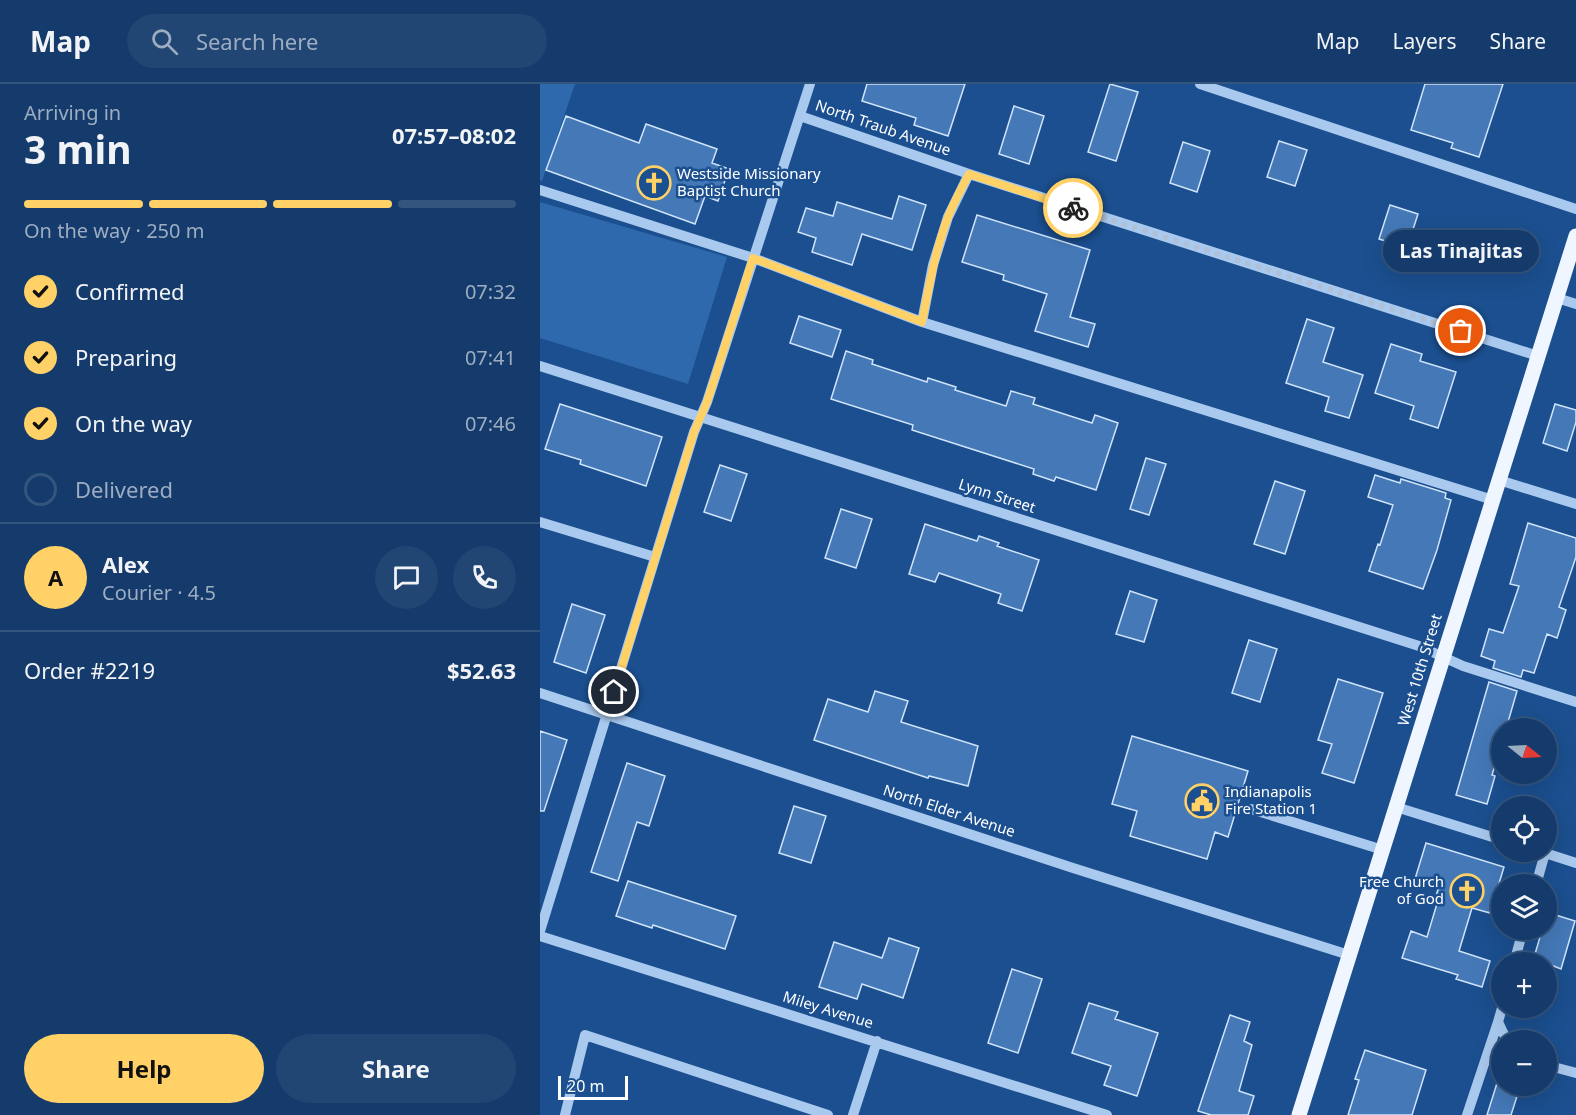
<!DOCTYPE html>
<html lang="en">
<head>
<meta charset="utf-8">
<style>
	body { margin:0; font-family:"Noto Sans",sans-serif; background:#214673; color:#f1f3f6; height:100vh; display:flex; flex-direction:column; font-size:22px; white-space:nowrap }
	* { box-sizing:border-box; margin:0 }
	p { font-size:20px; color:#9dadc1 }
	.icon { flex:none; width:33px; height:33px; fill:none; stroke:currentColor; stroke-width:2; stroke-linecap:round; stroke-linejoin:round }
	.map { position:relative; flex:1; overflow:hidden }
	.side { display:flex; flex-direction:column; background:#143b6b; width:540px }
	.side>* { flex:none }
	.needle { width:39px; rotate:108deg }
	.tools { position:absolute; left:951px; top:634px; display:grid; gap:12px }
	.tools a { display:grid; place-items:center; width:66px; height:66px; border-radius:50%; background:#143b6b; box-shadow:0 6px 24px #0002,0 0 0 2px #33557e; font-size:30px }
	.scale { position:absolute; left:18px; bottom:15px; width:70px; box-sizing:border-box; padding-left:6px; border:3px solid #fff; border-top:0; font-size:16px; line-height:21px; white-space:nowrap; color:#fff; -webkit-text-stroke:4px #1b4f8f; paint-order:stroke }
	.pin { position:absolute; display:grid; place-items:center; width:51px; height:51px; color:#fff; margin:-26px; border:3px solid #fff; border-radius:50%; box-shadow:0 2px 6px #0007 }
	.courier { position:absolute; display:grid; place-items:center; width:60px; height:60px; margin:-30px; border:4px solid #ffd166; border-radius:50%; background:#fff; color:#222; box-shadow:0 2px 8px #0007 }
	.bubble { position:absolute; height:42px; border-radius:21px; background:#143b6b; box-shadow:0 6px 24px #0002,0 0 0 2px #33557e; font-size:20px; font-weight:700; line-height:42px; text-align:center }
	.summary em { font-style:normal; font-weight:700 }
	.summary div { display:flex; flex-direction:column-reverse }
	.summary { display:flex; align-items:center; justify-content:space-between; height:102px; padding:0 24px }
	h1 { font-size:39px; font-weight:700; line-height:45px }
	.bar { display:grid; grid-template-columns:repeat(4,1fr); gap:9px 6px; align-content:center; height:72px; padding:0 24px }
	.bar i { height:8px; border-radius:4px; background:#33557e }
	.bar .selected { background:#ffd166 }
	.bar p { grid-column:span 4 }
	.line { display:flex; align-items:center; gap:15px; padding:0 24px; border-top:2px solid #33557e }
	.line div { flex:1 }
	.round { display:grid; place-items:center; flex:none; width:63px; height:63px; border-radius:32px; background:#214673 }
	ol { padding:0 24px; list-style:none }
	li { display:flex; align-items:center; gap:18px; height:66px }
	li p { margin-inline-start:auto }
	li .icon { padding:6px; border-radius:50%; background:#ffd166; color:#111; stroke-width:4 }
	li:last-child { color:#9dadc1 }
	li i { width:33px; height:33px; border:3px solid #33557e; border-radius:50% }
	.button { display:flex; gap:12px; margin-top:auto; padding:12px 24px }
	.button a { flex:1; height:69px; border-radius:36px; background:#ffd166; color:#111; font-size:24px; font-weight:700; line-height:69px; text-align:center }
	.button a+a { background:#214673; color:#f1f3f6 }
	header { display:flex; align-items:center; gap:36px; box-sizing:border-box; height:84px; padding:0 30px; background:#143b6b; border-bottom:2px solid #33557e }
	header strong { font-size:28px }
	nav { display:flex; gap:33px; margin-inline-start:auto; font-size:21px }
	.search { width:420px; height:54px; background:#214673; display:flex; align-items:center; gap:15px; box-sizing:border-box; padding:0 21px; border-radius:33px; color:#9dadc1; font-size:22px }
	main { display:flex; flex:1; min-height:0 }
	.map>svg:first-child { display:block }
	.green { fill:#2e69ad }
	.building { fill:#4478b7; stroke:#cfe3fa; stroke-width:1.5 }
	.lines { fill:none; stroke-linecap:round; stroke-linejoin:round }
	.minor { stroke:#a9c9ee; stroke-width:10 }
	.major { stroke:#f0f6ff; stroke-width:15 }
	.done { stroke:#afc1d8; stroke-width:6; stroke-dasharray:0 10.8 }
	.route { stroke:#ffd166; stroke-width:8 }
	.labels { text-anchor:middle; stroke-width:5; stroke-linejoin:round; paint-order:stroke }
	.street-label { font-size:15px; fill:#fff; stroke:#1b4f8f }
	.poi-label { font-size:15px; fill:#fff; stroke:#1b4f8f; text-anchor:start }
</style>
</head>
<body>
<header>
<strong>Map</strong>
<div class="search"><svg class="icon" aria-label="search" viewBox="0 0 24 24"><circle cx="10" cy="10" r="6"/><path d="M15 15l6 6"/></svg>Search here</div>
<nav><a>Map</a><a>Layers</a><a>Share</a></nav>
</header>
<main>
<section class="side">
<div class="summary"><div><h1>3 min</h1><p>Arriving in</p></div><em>07:57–08:02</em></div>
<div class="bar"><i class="selected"></i><i class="selected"></i><i class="selected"></i><i></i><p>On the way · 250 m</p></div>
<ol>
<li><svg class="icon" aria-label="check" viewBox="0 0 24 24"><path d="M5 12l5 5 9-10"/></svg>Confirmed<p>07:32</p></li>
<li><svg class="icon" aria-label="check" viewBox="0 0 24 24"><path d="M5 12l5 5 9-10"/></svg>Preparing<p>07:41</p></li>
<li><svg class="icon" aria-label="check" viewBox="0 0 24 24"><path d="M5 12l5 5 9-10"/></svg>On the way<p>07:46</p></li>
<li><i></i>Delivered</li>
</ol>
<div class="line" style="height:108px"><b class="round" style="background:#ffd166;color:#111">A</b><div><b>Alex</b><p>Courier · 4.5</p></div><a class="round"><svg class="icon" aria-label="chat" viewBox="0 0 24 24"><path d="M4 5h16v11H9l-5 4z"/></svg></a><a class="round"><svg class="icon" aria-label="phone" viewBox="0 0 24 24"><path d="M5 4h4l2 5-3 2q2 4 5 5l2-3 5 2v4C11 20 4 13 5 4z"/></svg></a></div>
<div class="line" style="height:78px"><div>Order #2219</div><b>$52.63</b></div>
<div class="button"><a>Help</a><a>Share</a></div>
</section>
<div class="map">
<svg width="1036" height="1031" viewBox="0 0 1036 1031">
	<rect width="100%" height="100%" fill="#1b4f8f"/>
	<path class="green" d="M 0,0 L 35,0 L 2,97 L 0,96 Z
		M 0,118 L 187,173 L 148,300 L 0,254 Z"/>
	<path class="building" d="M 327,0 L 425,0 L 408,52 L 374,41 L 376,34 L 322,17 Z
		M 570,0 L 598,8 L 576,77 L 548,68 Z
		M 885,0 L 963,0 L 939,73 L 911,64 L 913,59 L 871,46 Z
		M 474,22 L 504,32 L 489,80 L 459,70 Z
		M 26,32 L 99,59 L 106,40 L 177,65 L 172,79 L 189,85 L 178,117 L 165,112 L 155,140 L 6,86 Z
		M 739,57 L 767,66 L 755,102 L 727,93 Z
		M 643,58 L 670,67 L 657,108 L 630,99 Z
		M 359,112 L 386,121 L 372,166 L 322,150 L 312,181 L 272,168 L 276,154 L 258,148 L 266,124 L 293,132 L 297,118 L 352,135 Z
		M 850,121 L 878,130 L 867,164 L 839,155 Z
		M 437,131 L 550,166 L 530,233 L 555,240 L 548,263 L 495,247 L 507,210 L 463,196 L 464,191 L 422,178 Z
		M 259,232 L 301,246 L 292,273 L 250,259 Z
		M 767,235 L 794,244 L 783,278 L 823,291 L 809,334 L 785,327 L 789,313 L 746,299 Z
		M 851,260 L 882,270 L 880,277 L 916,288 L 898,344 L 870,335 L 874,322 L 835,309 Z
		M 306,267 L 333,276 L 332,280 L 387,298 L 388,294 L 416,303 L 415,306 L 466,322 L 471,307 L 495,314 L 493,320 L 552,339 L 555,331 L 578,339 L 556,406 L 516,393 L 514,397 L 493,390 L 494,385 L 372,346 L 373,341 L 291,315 Z
		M 20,320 L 122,353 L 106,402 L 40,380 L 41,376 L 5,365 Z
		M 1015,320 L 1036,326 L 1036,338 L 1027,367 L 1003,359 Z
		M 606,374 L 626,380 L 609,431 L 590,425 Z
		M 180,381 L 207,390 L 191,437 L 164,428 Z
		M 835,391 L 860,399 L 861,395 L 906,409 L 905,414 L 911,416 L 897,466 L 883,505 L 829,487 L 838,460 L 840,461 L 853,421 L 828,413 Z
		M 735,397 L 765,407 L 745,470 L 714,460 Z
		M 301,425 L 332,435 L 316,484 L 285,474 Z
		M 988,439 L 1036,454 L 1036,473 L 1019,523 L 1026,526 L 1017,554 L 1007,550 L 994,589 L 983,586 L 981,593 L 953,584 L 955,577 L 941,572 L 949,545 L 963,549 L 979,502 L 970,500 Z
		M 385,440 L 437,457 L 439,452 L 459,459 L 457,462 L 499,476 L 482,527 L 458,519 L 461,510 L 399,489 L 395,498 L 369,490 Z
		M 590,507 L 617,516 L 604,558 L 576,550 Z
		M 32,520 L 65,531 L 46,589 L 14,578 Z
		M 709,556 L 737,565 L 720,618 L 692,609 Z
		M 798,595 L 843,609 L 814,699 L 782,689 L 792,660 L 778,656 Z
		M 949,598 L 977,607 L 966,645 L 962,645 L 962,659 L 952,691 L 955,692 L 947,720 L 916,711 Z
		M 335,607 L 368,617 L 361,638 L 438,662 L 428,702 L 389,692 L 388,694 L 274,656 L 288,615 L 328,628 Z
		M 0,647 L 27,656 L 4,727 L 0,727 Z
		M 592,652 L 708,687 L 688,753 L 675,748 L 667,775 L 590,752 L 597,727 L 572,720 Z
		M 87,679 L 125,692 L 109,742 L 97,738 L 78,797 L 51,788 Z
		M 254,722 L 286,732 L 271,779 L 239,769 Z
		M 886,759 L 964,783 L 950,829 L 932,824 L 919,867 L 950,877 L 942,903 L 916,895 L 918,891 L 862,874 L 871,847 L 887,853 L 899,813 L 896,812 L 899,802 L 875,795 Z
		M 88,797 L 196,832 L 185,865 L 113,841 L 112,844 L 76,832 Z
		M 1006,828 L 1035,837 L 1021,885 L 1006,879 L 993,877 L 1002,846 L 1006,846 Z
		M 349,854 L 379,864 L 363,914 L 322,900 L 317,915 L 279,903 L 294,858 L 342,874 Z
		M 472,885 L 502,895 L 478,969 L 448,959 Z
		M 549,919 L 578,928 L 575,935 L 618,949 L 597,1012 L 564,1001 L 571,982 L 532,969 Z
		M 690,931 L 710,938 L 704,957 L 712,961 L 699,1007 L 714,1012 L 708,1031 L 671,1031 L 658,1027 Z
		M 825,966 L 886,986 L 872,1031 L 808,1031 L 819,996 L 815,995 Z
		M 958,996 L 962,997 L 962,1002 L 980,1003 L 971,1031 L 947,1031 Z"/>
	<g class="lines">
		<path class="minor" d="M 660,0 L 1036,125
			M 260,32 L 429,90 L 998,272
			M 0,106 L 213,174 L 382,238 L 953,416
			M 1017,214 L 1036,220
			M 382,238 L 393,181 L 408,133 L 429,90
			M 0,282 L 879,562 L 923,582 L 1036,618
			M 959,396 L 1036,420
			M 0,438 L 115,473
			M 0,609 L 533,784 L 809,871
			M 856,723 L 962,756
			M 711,725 L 843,766
			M 1002,768 L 1036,779
			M 996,801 L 1005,769
			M 0,847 L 154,348 L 167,318 L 270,0
			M 0,852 L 567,1031
			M 974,879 L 983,846
			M 962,924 L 958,938 L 967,957
			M 1006,981 L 1036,989
			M 25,1031 L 45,951 L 288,1031
			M 313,1031 L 337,957
			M 927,1031 L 958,938"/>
		<path class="major" d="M 759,1031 L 1036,152"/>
	</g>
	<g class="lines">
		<path class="done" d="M 533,124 L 921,247"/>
		<path class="route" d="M 74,608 L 154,348 L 167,318 L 213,174 L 382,238 C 389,203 395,167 408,133 C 414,118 422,104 429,90 L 533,124"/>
	</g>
	<defs>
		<symbol id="church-ring" viewBox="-11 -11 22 22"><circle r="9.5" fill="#1b4f8f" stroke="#ffd166" stroke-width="1.5"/><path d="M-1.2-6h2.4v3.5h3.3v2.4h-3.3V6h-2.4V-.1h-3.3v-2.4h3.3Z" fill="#ffd166"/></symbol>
		<symbol id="civic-ring" viewBox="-11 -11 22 22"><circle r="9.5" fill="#1b4f8f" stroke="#ffd166" stroke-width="1.5"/><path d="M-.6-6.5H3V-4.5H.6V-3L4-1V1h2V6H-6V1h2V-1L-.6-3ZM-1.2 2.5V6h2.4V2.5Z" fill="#ffd166"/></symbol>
	</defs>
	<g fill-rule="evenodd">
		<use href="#church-ring" x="95" y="80" width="38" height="38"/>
		<use href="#civic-ring" x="643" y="698" width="38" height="38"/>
		<use href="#church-ring" x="908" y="788" width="38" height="38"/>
	</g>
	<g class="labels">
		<g class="street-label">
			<text transform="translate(343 44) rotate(19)" y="5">North Traub Avenue</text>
			<text transform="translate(457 412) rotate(18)" y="5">Lynn Street</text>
			<text transform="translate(880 586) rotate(-73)" y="5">West 10th Street</text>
			<text transform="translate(409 727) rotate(18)" y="5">North Elder Avenue</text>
			<text transform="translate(288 926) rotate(17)" y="5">Miley Avenue</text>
		</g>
		<g class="poi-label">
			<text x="137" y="95">Westside Missionary<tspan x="137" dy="17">Baptist Church</tspan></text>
			<text x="685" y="713">Indianapolis<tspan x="685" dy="17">Fire Station 1</tspan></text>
			<text x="904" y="803" text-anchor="end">Free Church<tspan x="904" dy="17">of God</tspan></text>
		</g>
	</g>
</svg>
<div class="tools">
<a><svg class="needle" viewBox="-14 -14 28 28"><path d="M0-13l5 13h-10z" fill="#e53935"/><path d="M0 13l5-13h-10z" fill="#9dadc1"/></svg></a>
<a><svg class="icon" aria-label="locate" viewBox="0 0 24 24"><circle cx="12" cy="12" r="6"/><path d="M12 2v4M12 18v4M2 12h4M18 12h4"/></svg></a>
<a><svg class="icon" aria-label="layers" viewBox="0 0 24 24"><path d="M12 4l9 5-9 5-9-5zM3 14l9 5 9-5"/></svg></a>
<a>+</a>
<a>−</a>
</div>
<div class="scale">20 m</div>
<div class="pin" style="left:921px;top:247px;background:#ea580c"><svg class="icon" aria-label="bag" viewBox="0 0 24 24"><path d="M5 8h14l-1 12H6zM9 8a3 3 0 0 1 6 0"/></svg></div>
<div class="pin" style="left:74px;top:608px;background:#1f2937"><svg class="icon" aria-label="home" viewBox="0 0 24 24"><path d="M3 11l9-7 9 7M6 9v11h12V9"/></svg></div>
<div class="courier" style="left:533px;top:124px"><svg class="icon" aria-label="bike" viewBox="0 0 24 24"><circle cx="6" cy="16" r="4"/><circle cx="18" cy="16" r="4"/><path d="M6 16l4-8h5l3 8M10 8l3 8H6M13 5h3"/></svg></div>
<div class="bubble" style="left:843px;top:146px;width:156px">Las Tinajitas</div>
</div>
</main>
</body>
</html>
